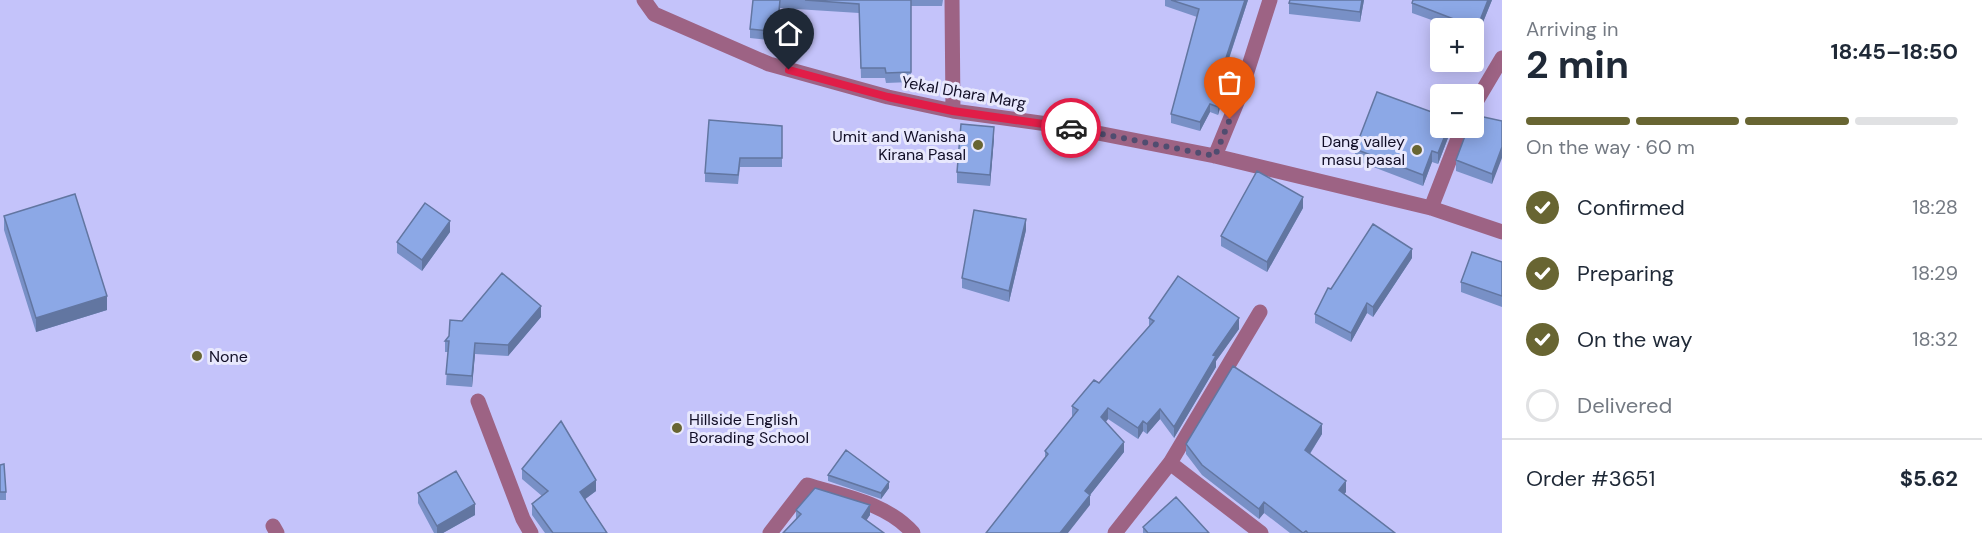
<!DOCTYPE html>
<html lang="en">
<head>
<meta charset="utf-8">
<style>
	body { margin:0; font-family:"DM Sans",sans-serif; background:#f2f2f3; color:#1f2937; height:100vh; display:flex; flex-direction:column; font-size:22px; white-space:nowrap }
	* { box-sizing:border-box; margin:0 }
	p { font-size:20px; color:#747a83 }
	.icon { flex:none; width:33px; height:33px; fill:none; stroke:currentColor; stroke-width:2; stroke-linecap:round; stroke-linejoin:round }
	.map { position:relative; flex:1; overflow:hidden }
	.details { display:flex; flex-direction:column; background:#fff; width:480px }
	.details>* { flex:none }
	.controls { position:absolute; left:1430px; top:18px; display:grid; gap:12px }
	.controls a { display:grid; place-items:center; width:54px; height:54px; border-radius:6px; background:#fff; box-shadow:0 3px 15px #0003; font-size:30px }
	.pin { position:absolute; display:grid; place-items:center; width:51px; height:51px; color:#fff; margin:-62px -26px; border-radius:50% 50% 50% 0; rotate:-45deg; box-shadow:0 0 6px #0007 }
	.pin .icon { rotate:45deg }
	.courier { position:absolute; display:grid; place-items:center; width:60px; height:60px; margin:-30px; border:4px solid #e11d48; border-radius:50%; background:#fff; color:#222; box-shadow:0 2px 8px #0007 }
	.head em { font-style:normal; font-weight:700 }
	.head div { display:flex; flex-direction:column-reverse }
	.head { display:flex; align-items:center; justify-content:space-between; height:102px; padding:0 24px }
	h1 { font-size:39px; font-weight:700; line-height:45px }
	.bar { display:grid; grid-template-columns:repeat(4,1fr); gap:9px 6px; align-content:center; height:72px; padding:0 24px }
	.bar i { height:8px; border-radius:4px; background:#e0e1e3 }
	.bar .selected { background:#686532 }
	.bar p { grid-column:span 4 }
	.line { display:flex; align-items:center; gap:15px; padding:0 24px; border-top:2px solid #e0e1e3 }
	.line div { flex:1 }
	ol { padding:0 24px; list-style:none }
	li { display:flex; align-items:center; gap:18px; height:66px }
	li p { margin-inline-start:auto }
	li .icon { padding:6px; border-radius:50%; background:#686532; color:#fff; stroke-width:4 }
	li:last-child { color:#747a83 }
	li i { width:33px; height:33px; border:3px solid #e0e1e3; border-radius:50% }
	main { display:flex; flex:1; min-height:0 }
	.map>svg:first-child { display:block }
	.lines { fill:none; stroke-linecap:round; stroke-linejoin:round }
	.minor { stroke:#9d6384; stroke-width:15 }
	.wall { fill:#7890c6 }
	.shaded-wall { fill:#6276a1 }
	.building { fill:#8ca8e6; stroke:#6276a1; stroke-width:1.5 }
	.done { stroke:#504d70; stroke-width:6; stroke-dasharray:0 10.8 }
	.route { stroke:#e11d48; stroke-width:8 }
	.poi-dot { fill:#686532; stroke:#e8e8fd; stroke-width:2 }
	.labels { text-anchor:middle; stroke-width:6; stroke-linejoin:round; paint-order:stroke }
	.street-label { font-size:16px; fill:#110e26; stroke:#e8e8fd }
	.poi-label { font-size:16px; fill:#110e26; stroke:#e8e8fd; text-anchor:end }
</style>
</head>
<body>
<main>
<div class="map">
<svg width="1502" height="533" viewBox="0 0 1502 533">
	<rect width="100%" height="100%" fill="#c4c3fa"/>
	<g class="lines">
		<path class="minor" d="M 644,0 L 654,14 L 769,64 L 888,97 L 953,111 L 1062,126 L 1215,156 L 1431,208 L 1502,232
			M 952,0 L 953,111
			M 1473,107 L 1502,58
			M 1215,156 L 1238,100 L 1270,0
			M 1431,208 L 1462,128
			M 478,401 L 523,519 L 531,533
			M 1170,463 L 1261,533
			M 273,526 L 277,533
			M 770,533 L 807,485 C 843,496 887,503 913,533
			M 1115,533 L 1170,463 L 1260,312"/>
	</g>
	<path class="wall" d="M 753,0 L 943,0 L 942,6 L 911,6 L 911,82 L 886,83 L 885,78 L 861,78 L 859,13 L 780,8 L 777,41 L 750,38 L 750,29 Z
		M 1165,0 L 1248,0 L 1229,59 L 1231,68 L 1218,115 L 1210,112 L 1200,131 L 1171,123 L 1171,114 L 1197,17 L 1165,6 Z
		M 1364,0 L 1360,22 L 1289,14 L 1289,3 Z
		M 1413,0 L 1492,0 L 1477,37 L 1473,36 L 1473,28 L 1454,28 L 1412,13 L 1412,3 Z
		M 1502,121 L 1492,184 L 1456,171 L 1456,160 L 1474,128 Z
		M 782,126 L 782,167 L 740,167 L 738,184 L 705,182 L 705,173 Z
		M 1451,128 L 1451,130 L 1438,164 L 1432,162 L 1423,186 L 1355,160 L 1355,149 Z
		M 994,138 L 990,186 L 957,183 L 957,172 Z
		M 1303,208 L 1267,272 L 1221,246 L 1221,236 Z
		M 4,216 L 107,310 L 36,332 L 4,230 Z
		M 1026,230 L 1009,302 L 962,288 L 962,278 Z
		M 450,232 L 422,271 L 397,253 L 397,242 Z
		M 1412,258 L 1373,317 L 1367,313 L 1351,342 L 1315,323 L 1315,314 L 1331,289 Z
		M 1502,262 L 1502,307 L 1461,292 L 1461,282 Z
		M 541,317 L 508,356 L 475,354 L 472,387 L 446,385 L 448,352 L 445,352 L 445,341 L 462,321 Z
		M 1149,318 L 1239,329 L 1216,361 L 1216,367 L 1174,438 L 1160,419 L 1147,434 L 1143,431 L 1138,439 L 1108,419 L 1106,422 L 1124,452 L 1090,495 L 1090,505 L 1045,458 L 1045,451 L 1072,417 L 1072,406 L 1099,383 L 1149,326 Z
		M 1322,434 L 1310,454 L 1346,492 L 1344,494 L 1395,533 L 1290,533 L 1264,513 L 1259,519 L 1202,475 L 1186,454 L 1186,444 Z
		M 0,465 L 6,492 L 6,500 L 0,500 Z
		M 522,469 L 596,491 L 585,499 L 607,533 L 545,533 L 532,515 L 532,504 L 542,496 L 522,479 Z
		M 828,475 L 889,488 L 881,499 L 828,481 Z
		M 418,493 L 475,515 L 443,533 L 434,533 L 418,503 Z
		M 796,510 L 870,515 L 866,520 L 796,519 Z
		M 1143,527 L 1209,533 L 1143,533 Z"/>
	<path class="shaded-wall" d="M 780,0 L 780,8 L 777,41 L 777,32 Z
		M 1245,0 L 1248,0 L 1226,67 L 1226,58 Z
		M 1362,0 L 1364,0 L 1360,22 L 1360,12 Z
		M 1488,0 L 1492,0 L 1477,37 L 1477,28 Z
		M 1231,59 L 1231,68 L 1218,115 L 1218,107 Z
		M 1210,104 L 1210,112 L 1200,131 L 1200,122 Z
		M 994,127 L 994,138 L 990,186 L 990,175 Z
		M 1448,128 L 1451,128 L 1451,130 L 1438,164 L 1438,153 Z
		M 1502,147 L 1502,158 L 1492,184 L 1492,174 Z
		M 1432,151 L 1432,162 L 1423,186 L 1423,175 Z
		M 1303,197 L 1303,208 L 1267,272 L 1267,262 Z
		M 1026,219 L 1026,230 L 1009,302 L 1009,291 Z
		M 450,221 L 450,232 L 422,271 L 422,260 Z
		M 1412,249 L 1412,258 L 1373,317 L 1373,307 Z
		M 107,296 L 107,310 L 36,332 L 36,318 Z
		M 1367,303 L 1367,313 L 1351,342 L 1351,333 Z
		M 541,306 L 541,317 L 508,356 L 508,345 Z
		M 1239,318 L 1239,329 L 1216,361 L 1216,367 L 1174,438 L 1174,427 L 1213,355 Z
		M 475,343 L 475,354 L 472,387 L 472,376 Z
		M 1108,408 L 1108,419 L 1101,427 L 1101,417 Z
		M 1160,409 L 1160,419 L 1147,434 L 1147,424 Z
		M 1143,421 L 1143,431 L 1138,439 L 1138,428 Z
		M 1322,424 L 1322,434 L 1305,461 L 1305,450 Z
		M 1124,442 L 1124,452 L 1090,495 L 1090,505 L 1068,533 L 1060,533 L 1085,491 Z
		M 596,480 L 596,491 L 580,503 L 580,492 Z
		M 1346,481 L 1346,492 L 1339,500 L 1339,490 Z
		M 889,482 L 889,488 L 881,499 L 881,493 Z
		M 1264,502 L 1264,513 L 1259,519 L 1259,509 Z
		M 475,504 L 475,515 L 443,533 L 437,533 L 437,526 Z
		M 870,505 L 870,515 L 862,527 L 862,517 Z"/>
	<path class="building" d="M 753,0 L 780,0 L 777,32 L 750,29 Z
		M 805,0 L 911,0 L 911,72 L 886,73 L 885,68 L 861,68 L 859,4 Z
		M 1171,0 L 1245,0 L 1226,58 L 1231,59 L 1218,107 L 1210,104 L 1200,122 L 1171,114 L 1199,9 Z
		M 1290,0 L 1362,0 L 1360,12 L 1289,3 Z
		M 1413,0 L 1488,0 L 1477,28 L 1412,3 Z
		M 1377,92 L 1440,115 L 1440,128 L 1448,128 L 1438,153 L 1432,151 L 1423,175 L 1355,149 Z
		M 1479,116 L 1502,121 L 1502,147 L 1492,174 L 1456,160 L 1468,128 L 1474,128 Z
		M 709,120 L 782,126 L 782,158 L 740,158 L 738,175 L 705,173 Z
		M 961,124 L 994,127 L 990,175 L 957,172 Z
		M 1257,171 L 1303,197 L 1267,262 L 1221,236 Z
		M 75,194 L 107,296 L 36,318 L 4,216 Z
		M 425,203 L 450,221 L 422,260 L 397,242 Z
		M 974,210 L 1026,219 L 1009,291 L 962,278 Z
		M 1373,224 L 1412,249 L 1373,307 L 1367,303 L 1351,333 L 1315,314 L 1328,288 L 1331,289 Z
		M 1472,252 L 1502,262 L 1502,296 L 1461,282 Z
		M 502,273 L 541,306 L 508,345 L 475,343 L 472,376 L 446,374 L 449,341 L 445,341 L 449,336 L 450,320 L 462,321 Z
		M 1178,276 L 1239,318 L 1213,355 L 1216,356 L 1174,427 L 1160,409 L 1147,424 L 1143,421 L 1138,428 L 1108,408 L 1101,417 L 1124,442 L 1085,491 L 1090,495 L 1060,533 L 986,533 L 1048,454 L 1045,451 L 1078,410 L 1072,406 L 1094,380 L 1099,383 L 1154,321 L 1149,318 Z
		M 1233,366 L 1322,424 L 1305,450 L 1346,481 L 1339,490 L 1395,533 L 1308,533 L 1306,531 L 1303,533 L 1264,502 L 1259,509 L 1202,465 L 1186,444 Z
		M 561,421 L 596,480 L 580,492 L 607,533 L 553,533 L 532,504 L 548,491 L 522,469 Z
		M 846,450 L 889,482 L 881,493 L 828,475 Z
		M 4,464 L 6,492 L 0,492 L 0,465 Z
		M 456,471 L 475,504 L 437,526 L 418,493 Z
		M 815,488 L 870,505 L 862,517 L 884,533 L 783,533 L 801,514 L 796,510 Z
		M 1176,497 L 1209,533 L 1148,533 L 1143,527 Z"/>
	<g class="lines">
		<path class="done" d="M 1071,128 L 1215,156 L 1230,119"/>
		<path class="route" d="M 789,70 L 888,97 L 953,111 L 1071,128"/>
	</g>
	<g class="poi-dot">
		<circle cx="978" cy="145" r="6"/>
		<circle cx="1417" cy="150" r="6"/>
		<circle cx="197" cy="356" r="6"/>
		<circle cx="677" cy="428" r="6"/>
	</g>
	<g class="labels">
		<g class="street-label">
			<text transform="translate(964 92) rotate(10)" y="6">Yekal Dhara Marg</text>
		</g>
		<g class="poi-label">
			<text x="966" y="142">Umit and Wanisha<tspan x="966" dy="18">Kirana Pasal</tspan></text>
			<text x="1405" y="147">Dang valley<tspan x="1405" dy="18">masu pasal</tspan></text>
			<text x="209" y="362" text-anchor="start">None</text>
			<text x="689" y="425" text-anchor="start">Hillside English<tspan x="689" dy="18">Borading School</tspan></text>
		</g>
	</g>
</svg>
<div class="controls">
<a>+</a>
<a>−</a>
</div>
<div class="pin" style="left:1230px;top:119px;background:#ea580c"><svg class="icon" aria-label="bag" viewBox="0 0 24 24"><path d="M5 8h14l-1 12H6zM9 8a3 3 0 0 1 6 0"/></svg></div>
<div class="pin" style="left:789px;top:70px;background:#1f2937"><svg class="icon" aria-label="home" viewBox="0 0 24 24"><path d="M3 11l9-7 9 7M6 9v11h12V9"/></svg></div>
<div class="courier" style="left:1071px;top:128px"><svg class="icon" aria-label="car" viewBox="0 0 24 24"><path d="M5 17H2v-5l4-1 3-4h7l3 4 3 1v5h-3M9 17h6M6 11h13"/><circle cx="7" cy="17" r="2"/><circle cx="17" cy="17" r="2"/></svg></div>
</div>
<section class="details">
<div class="head"><div><h1>2 min</h1><p>Arriving in</p></div><em>18:45–18:50</em></div>
<div class="bar"><i class="selected"></i><i class="selected"></i><i class="selected"></i><i></i><p>On the way · 60 m</p></div>
<ol>
<li><svg class="icon" aria-label="check" viewBox="0 0 24 24"><path d="M5 12l5 5 9-10"/></svg>Confirmed<p>18:28</p></li>
<li><svg class="icon" aria-label="check" viewBox="0 0 24 24"><path d="M5 12l5 5 9-10"/></svg>Preparing<p>18:29</p></li>
<li><svg class="icon" aria-label="check" viewBox="0 0 24 24"><path d="M5 12l5 5 9-10"/></svg>On the way<p>18:32</p></li>
<li><i></i>Delivered</li>
</ol>
<div class="line" style="height:78px"><div>Order #3651</div><b>$5.62</b></div>
</section>
</main>
</body>
</html>
